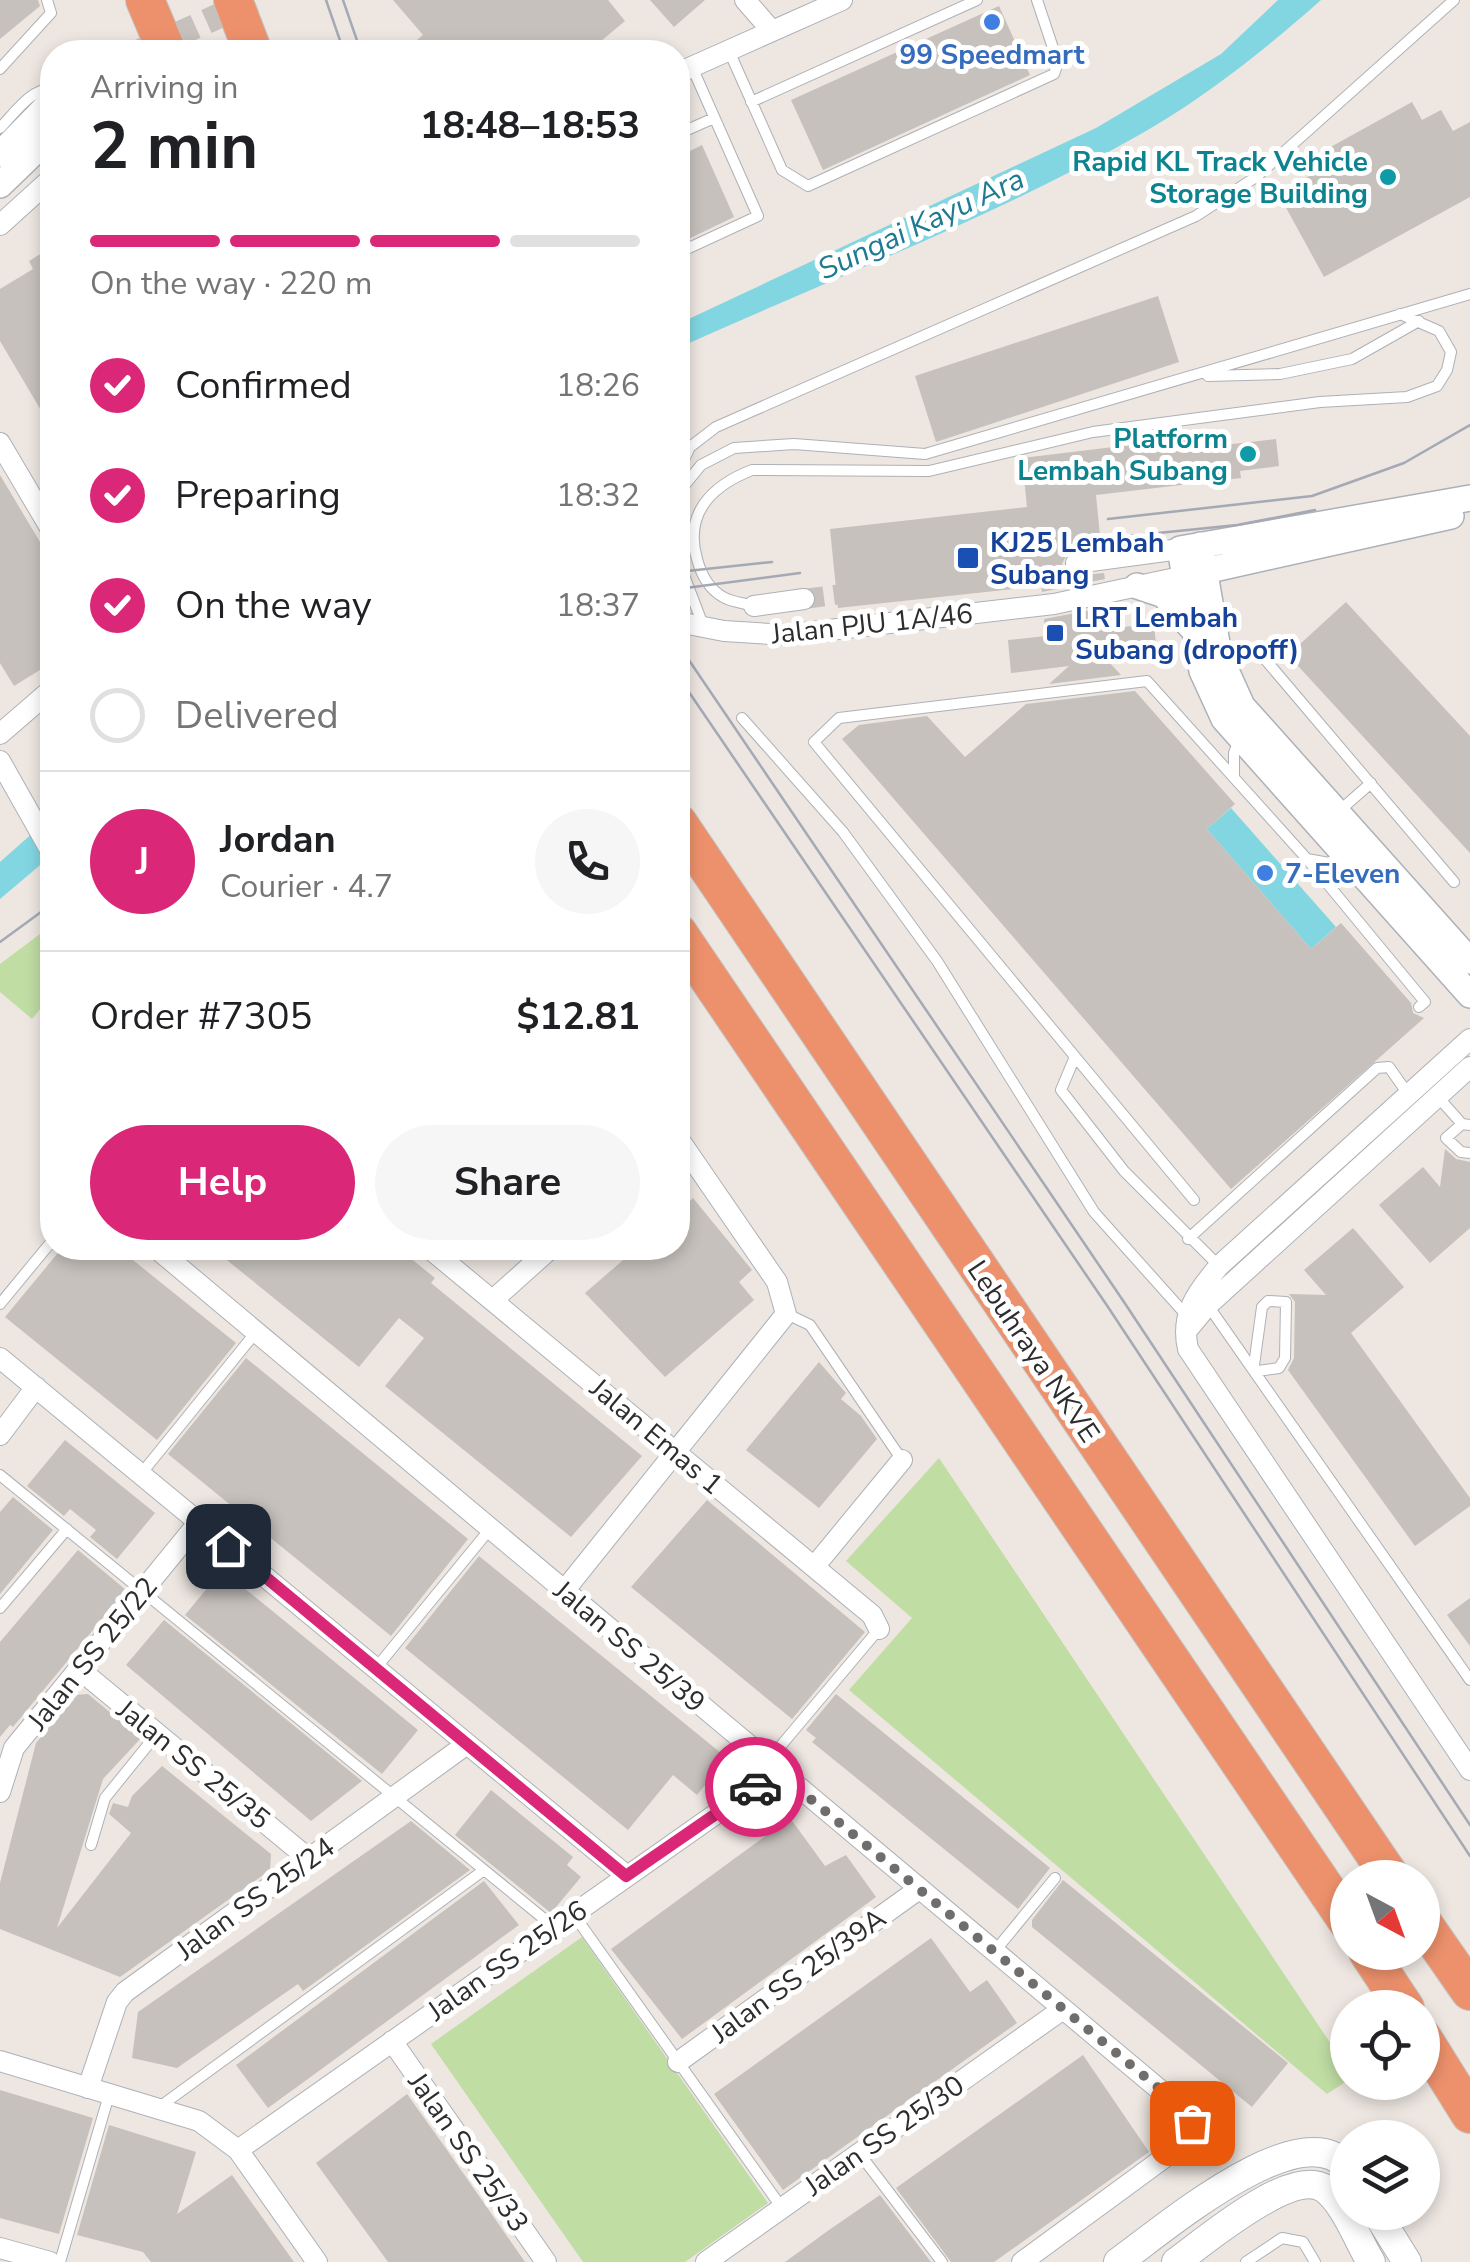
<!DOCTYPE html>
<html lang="en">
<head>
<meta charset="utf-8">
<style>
	body { margin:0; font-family:"Nunito Sans",sans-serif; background:#f6f6f6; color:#202124; height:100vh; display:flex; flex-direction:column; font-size:38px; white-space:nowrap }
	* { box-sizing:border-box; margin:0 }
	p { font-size:32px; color:#757577 }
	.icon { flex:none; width:55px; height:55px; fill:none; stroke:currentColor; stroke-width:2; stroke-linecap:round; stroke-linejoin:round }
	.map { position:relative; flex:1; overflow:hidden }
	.side { position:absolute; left:40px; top:40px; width:650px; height:1220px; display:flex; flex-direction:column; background:#fff; border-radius:40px; box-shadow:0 5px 15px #0003 }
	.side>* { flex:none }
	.needle { width:65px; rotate:139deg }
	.controls { position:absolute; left:1330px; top:1860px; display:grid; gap:20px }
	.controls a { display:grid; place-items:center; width:110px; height:110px; border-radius:50%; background:#fff; box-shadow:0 5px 15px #0003; font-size:50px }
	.pin { position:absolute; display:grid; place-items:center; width:85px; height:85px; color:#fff; margin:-42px; border-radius:20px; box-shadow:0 5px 15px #0006 }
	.courier { position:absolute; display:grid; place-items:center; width:100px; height:100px; margin:-50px; border:8px solid #db2777; border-radius:50%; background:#fff; color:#222; box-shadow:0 2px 12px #0007 }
	.overview em { font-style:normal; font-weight:700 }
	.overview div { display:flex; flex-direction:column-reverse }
	.overview { display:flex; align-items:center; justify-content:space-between; height:170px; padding:0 50px }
	h1 { font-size:65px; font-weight:700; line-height:75px }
	.bar { display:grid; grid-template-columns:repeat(4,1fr); gap:15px 10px; align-content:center; height:120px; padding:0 50px }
	.bar i { height:12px; border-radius:8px; background:#e0e0e0 }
	.bar .current { background:#db2777 }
	.bar p { grid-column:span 4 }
	.line { display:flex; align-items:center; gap:25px; padding:0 50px; border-top:2px solid #e0e0e0 }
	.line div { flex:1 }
	.round { display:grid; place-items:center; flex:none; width:105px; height:105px; border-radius:52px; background:#f6f6f6 }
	ol { padding:0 50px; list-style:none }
	li { display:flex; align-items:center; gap:30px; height:110px }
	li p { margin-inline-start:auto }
	li .icon { padding:10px; border-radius:50%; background:#db2777; color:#fff; stroke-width:4 }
	li:last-child { color:#757577 }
	li i { width:55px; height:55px; border:5px solid #e0e0e0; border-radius:50% }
	.cta { display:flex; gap:20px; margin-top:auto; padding:20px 50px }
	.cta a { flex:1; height:115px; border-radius:60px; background:#db2777; color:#fff; font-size:40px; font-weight:700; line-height:115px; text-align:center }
	.cta a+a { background:#f6f6f6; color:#202124 }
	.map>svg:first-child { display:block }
	.green { fill:#c0dda4 }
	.water { fill:#81d6e2 }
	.building { fill:#c6c1bc }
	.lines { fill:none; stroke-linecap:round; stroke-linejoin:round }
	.minor-tunnel { stroke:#c7c1bd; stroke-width:20; stroke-dasharray:20 10; stroke-linecap:butt }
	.tertiary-tunnel { stroke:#c7c1bd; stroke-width:25; stroke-dasharray:25 12; stroke-linecap:butt }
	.service-casing { stroke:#adb1b7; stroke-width:12 }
	.minor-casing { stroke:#adb1b7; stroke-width:22 }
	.tertiary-casing { stroke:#adb1b7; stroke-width:28 }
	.secondary-casing { stroke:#adb1b7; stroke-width:30 }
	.motorway-casing { stroke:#c4c4c4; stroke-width:40 }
	.service { stroke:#fff; stroke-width:10 }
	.minor { stroke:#fff; stroke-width:20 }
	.tertiary { stroke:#fff; stroke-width:25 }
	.secondary { stroke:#fff; stroke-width:28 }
	.motorway { stroke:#ed916c; stroke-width:38 }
	.tram { stroke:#a4a9b5; stroke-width:2.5 }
	.done { stroke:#706e6c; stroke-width:10; stroke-dasharray:0 18 }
	.route { stroke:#db2777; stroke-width:12 }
	.shop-dot { fill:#3f7fe0; stroke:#fff; stroke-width:4 }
	.culture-dot { fill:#0f9aa8; stroke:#fff; stroke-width:4 }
	.transit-dot { fill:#1a4fb4; stroke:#fff; stroke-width:4 }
	.labels { text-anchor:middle; stroke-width:10; stroke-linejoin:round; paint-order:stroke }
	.shop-label { font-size:28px; font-weight:bold; fill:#366cbe; stroke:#fff }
	.culture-label { font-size:28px; font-weight:bold; fill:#0d838f; stroke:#fff; text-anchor:end }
	.transit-label { font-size:28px; font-weight:bold; fill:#164399; stroke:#fff; text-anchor:start }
	.street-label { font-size:28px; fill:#2d2d2d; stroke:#fff }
	.water-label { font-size:30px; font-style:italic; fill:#1d7a91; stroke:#fff }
</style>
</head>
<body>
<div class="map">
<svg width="1470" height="2262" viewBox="0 0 1470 2262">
	<rect width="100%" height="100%" fill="#ede6e1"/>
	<path class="green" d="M 52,925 L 52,995 L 32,1019 L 0,992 L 0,964 Z
		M 939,1458 L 1347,2068 L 1347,2081 L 1327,2094 L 849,1690 L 912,1618 L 846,1561 Z
		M 582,1937 L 768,2203 L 685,2262 L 583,2262 L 431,2044 Z"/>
	<path class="water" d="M 1278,0 L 1321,0 C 1266,49 1203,99 1139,135 C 992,218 831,279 678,348 L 678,324 L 1096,128 L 1221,54 Z
		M 1231,808 L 1336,927 L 1311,949 L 1207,829 Z
		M 52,816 L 52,855 L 0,899 L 0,862 Z"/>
	<path class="building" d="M 0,0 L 38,0 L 40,6 L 0,39 Z
		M 393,0 L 608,0 L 625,21 L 588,52 L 402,52 L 423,35 Z
		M 650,0 L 705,0 L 674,27 Z
		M 999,6 L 1030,75 L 823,170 L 791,100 Z
		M 1412,102 L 1422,120 L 1441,110 L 1453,131 L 1470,122 L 1470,197 L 1324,277 L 1278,193 L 1335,162 L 1327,149 Z
		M 702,145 L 734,217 L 678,244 L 678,157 Z
		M 52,247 L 52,429 L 0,341 L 0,289 L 33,269 L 29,261 Z
		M 1158,296 L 1179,362 L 936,442 L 915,376 Z
		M 1188,438 L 1189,449 L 1276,439 L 1279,466 L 1240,471 L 1241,478 L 1096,495 L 1101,546 L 1068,552 L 1062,564 L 1072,576 L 1104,573 L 1105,579 L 1042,592 L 1041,586 L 838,608 L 830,529 L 1027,507 L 1022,458 Z
		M 0,475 L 52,562 L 52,650 L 42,656 L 48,665 L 14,686 L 0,663 Z
		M 1346,602 L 1470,736 L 1470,853 L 1288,655 Z
		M 1107,607 L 1110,629 L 1154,623 L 1157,656 L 1109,662 L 1121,675 L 1049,684 L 1069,666 L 1011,673 L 1008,640 L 1046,636 L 1044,619 Z
		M 1135,691 L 1235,804 L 1207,829 L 1311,949 L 1341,923 L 1411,1003 L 1413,1013 L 1424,1018 L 1231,1189 L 842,739 L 859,725 L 927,716 L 965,757 L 1026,704 Z
		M 1445,1149 L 1456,1159 L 1470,1162 L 1470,1228 L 1430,1263 L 1379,1205 L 1423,1167 L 1440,1187 Z
		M 693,1198 L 752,1270 L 739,1282 L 754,1300 L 665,1377 L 585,1293 L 637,1248 L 678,1248 L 678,1212 Z
		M 1353,1228 L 1404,1287 L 1351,1333 L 1470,1498 L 1470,1506 L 1415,1546 L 1288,1370 L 1294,1358 L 1295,1302 L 1289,1294 L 1326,1295 L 1304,1270 Z
		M 62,1248 L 118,1248 L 236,1343 L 157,1440 L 5,1317 Z
		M 212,1248 L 398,1248 L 435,1278 L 431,1283 L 642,1456 L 571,1537 L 385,1386 L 424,1338 L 399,1318 L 359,1367 Z
		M 246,1358 L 468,1539 L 391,1636 L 168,1454 Z
		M 819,1362 L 846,1393 L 841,1399 L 861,1416 L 877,1439 L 819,1508 L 746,1450 Z
		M 65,1440 L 155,1513 L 117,1559 L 90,1537 L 96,1530 L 70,1509 L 64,1516 L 27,1486 Z
		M 13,1497 L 53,1530 L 0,1594 L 0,1512 Z
		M 707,1500 L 865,1632 L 792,1719 L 631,1587 Z
		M 78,1550 L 126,1590 L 13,1727 L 10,1725 L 0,1737 L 0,1642 Z
		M 479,1556 L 727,1758 L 697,1795 L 673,1775 L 628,1830 L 405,1648 Z
		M 222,1570 L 418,1730 L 382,1774 L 185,1615 Z
		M 1470,1598 L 1470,1646 L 1447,1615 Z
		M 164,1620 L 362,1781 L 311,1821 L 126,1665 Z
		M 88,1694 L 141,1738 L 103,1779 L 57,1928 L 131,1833 L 109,1814 L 113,1803 L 128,1807 L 132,1796 L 162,1766 L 271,1854 L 270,1870 L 120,1977 L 0,1929 L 0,1883 L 36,1743 L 75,1695 Z
		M 836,1694 L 1050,1868 L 1018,1909 L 812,1742 L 816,1738 L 806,1730 Z
		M 491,1790 L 573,1857 L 567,1865 L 581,1877 L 551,1913 L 455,1835 Z
		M 790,1818 L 825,1866 L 846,1855 L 876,1897 L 682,2039 L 611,1949 Z
		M 411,1821 L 470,1870 L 303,1991 L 298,1984 L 177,2068 L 132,2058 L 138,2012 Z
		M 1063,1880 L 1288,2063 L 1252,2107 L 1032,1927 L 1032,1920 Z
		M 484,1881 L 519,1925 L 268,2108 L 236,2065 Z
		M 931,1938 L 970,1992 L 987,1980 L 1017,2023 L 783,2190 L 714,2094 Z
		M 1083,2055 L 1149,2152 L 994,2262 L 951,2262 L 896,2188 Z
		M 0,2090 L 93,2118 L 59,2234 L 0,2218 Z
		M 407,2094 L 447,2150 L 525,2262 L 388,2262 L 316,2163 Z
		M 109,2125 L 196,2152 L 177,2214 L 232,2175 L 294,2262 L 151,2262 L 143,2252 L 77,2235 Z
		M 880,2195 L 931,2262 L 785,2262 L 829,2230 Z"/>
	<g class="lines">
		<path class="minor-tunnel" d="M 804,599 L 1076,563"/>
		<path class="tertiary-tunnel" d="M 139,52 L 254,0"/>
		<defs>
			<path id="service" d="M 729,51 L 782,170 L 808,186 L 1054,74 L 1058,63 L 1037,0
				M 0,69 L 51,13 L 47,0
				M 751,102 L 977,0
				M 0,128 C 14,114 31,88 52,89
				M 678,134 L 714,118
				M 678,253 L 758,216 L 692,67
				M 1208,376 L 1280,374 L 1352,359 L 1419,321
				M 678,472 L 690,447 L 716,427 L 1196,216 L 1256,177 L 1454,0
				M 678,518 L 684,486 L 701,465 L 734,448 L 794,444 L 925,454 L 1470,294
				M 678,535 L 680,565 L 703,625
				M 754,606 C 744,603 731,602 723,597 C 709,589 701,574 697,559 C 684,514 711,486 752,470 L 929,471 L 1093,432 L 1320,402 L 1407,397 L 1437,386 L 1447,370 L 1451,352 L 1439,331 L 1400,314
				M 1258,651 L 1454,882
				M 742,718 L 843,832 L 937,961 L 1094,1212 L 1187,1316
				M 1234,776 L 1234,753 L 1239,740
				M 1338,812 L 1371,783
				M 1307,859 L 1425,1002 L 1419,1007
				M 1074,1059 L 1061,1090 L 1124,1171 L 1219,1266
				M 1438,1097 L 1462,1124
				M 1470,1125 L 1462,1124 L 1446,1138 L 1461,1152 L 1470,1153
				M 1194,1200 L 814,742 L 839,718 L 1147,681 L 1307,859 L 1329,863 L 1344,855
				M 1188,1239 L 1377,1068 L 1389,1067 L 1408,1094
				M 0,1304 L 52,1241
				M 1207,1304 L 1470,1680
				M 787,1314 L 810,1325 L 902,1460
				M 1254,1365 L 1262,1307 L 1268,1301 L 1286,1302 L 1285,1358 L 1279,1368 L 1258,1371
				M 141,1474 L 256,1332
				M 0,1475 L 554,1927
				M 0,1608 L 67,1529
				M 376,1668 L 490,1529
				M 768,1761 L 879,1629
				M 91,1845 L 105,1798 L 156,1735
				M 574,1915 L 782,2208
				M 995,1951 L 1055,1878
				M 158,2108 L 484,1870
				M 859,2153 L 942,2262
				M 60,2262 L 109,2095
				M 1246,2262 L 1282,2238 L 1303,2242 L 1315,2262"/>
			<path id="minor" d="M 745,0 L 772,31
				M 678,73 L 842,0
				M 0,225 L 52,178
				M 0,443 L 52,531
				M 1076,563 L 1180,549
				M 754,606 L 804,599
				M 678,622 L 724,631 L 786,635 L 1054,604 L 1185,576
				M 0,734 L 52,689
				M 0,761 L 52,853
				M 1470,1039 L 1219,1266 C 1197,1292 1180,1314 1188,1349 L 1470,1770
				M 156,1248 L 1185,2111 L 1192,2123 L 1183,2144 L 1022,2262
				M 429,1248 L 872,1615 L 879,1629
				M 493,1300 L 551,1248
				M 1189,1328 L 1208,1305 L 1470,1067
				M 0,1358 L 627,1876
				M 0,1435 L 36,1387
				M 814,1567 L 902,1460
				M 564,1591 L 786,1314 L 777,1282 L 678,1138
				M 79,1669 L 309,1859
				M 0,1792 L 14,1748 L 199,1522
				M 392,2041 L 546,2262
				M 0,2061 L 199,2121 L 238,2150 L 317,2262
				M 678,2062 L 919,1889
				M 88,2088 L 117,2002 L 125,1992 L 467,1744
				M 238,2150 L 777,1771
				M 0,2248 L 50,2262
				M 706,2262 L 1063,2009"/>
			<path id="tertiary" d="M 0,154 L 52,101
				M 0,185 L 52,135
				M 1470,498 L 1180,549 L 1202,671 L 1224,719 L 1470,995
				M 1200,545 L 1219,655 L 1242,706 L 1470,961
				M 1187,575 L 1451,516
				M 1137,586 L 1164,595 L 1190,626"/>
			<path id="secondary" d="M 1376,2212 L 1407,2262
				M 1118,2262 C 1161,2232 1302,2109 1348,2168
				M 1176,2262 C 1204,2242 1292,2166 1325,2189 C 1345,2204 1358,2241 1371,2262"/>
			<path id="motorway" d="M 145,0 L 167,52
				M 233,0 L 253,52
				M 678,823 L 1391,1878
				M 678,933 L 1348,1922
				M 1422,1922 L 1470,1991
				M 1368,1952 L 1405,2008
				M 1422,2037 L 1470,2114"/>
		</defs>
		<use href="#service" class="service-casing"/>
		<use href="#minor" class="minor-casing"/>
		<use href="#tertiary" class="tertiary-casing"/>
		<use href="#secondary" class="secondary-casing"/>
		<use href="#motorway" class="motorway-casing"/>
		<use href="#service" class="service"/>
		<use href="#minor" class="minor"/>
		<use href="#tertiary" class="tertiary"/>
		<use href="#secondary" class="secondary"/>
		<use href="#motorway" class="motorway"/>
		<path class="tram" d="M 326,0 L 344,52
			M 343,0 L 361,52
			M 1108,519 L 1312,496 L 1404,463 L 1470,425
			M 1109,538 L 1237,525 L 1315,510
			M 678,572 L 772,562
			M 678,589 L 800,573
			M 678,644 L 1124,1302 L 1470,1825
			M 678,676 L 1108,1307 L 1470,1856
			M 0,942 L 52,904"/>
	</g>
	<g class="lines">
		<path class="done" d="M 755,1787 L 777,1771 L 1185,2110 L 1192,2123"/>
		<path class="route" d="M 228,1546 L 626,1876 L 755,1787"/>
	</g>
	<g class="shop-dot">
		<circle cx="992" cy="22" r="10"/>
		<circle cx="1265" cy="873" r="10"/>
	</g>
	<g class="culture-dot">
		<circle cx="1388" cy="177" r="10"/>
		<circle cx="1248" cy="454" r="10"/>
	</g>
	<g class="transit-dot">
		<rect x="956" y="546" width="24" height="24" rx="5"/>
		<rect x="1045" y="623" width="20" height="20" rx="5"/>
	</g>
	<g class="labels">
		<g class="shop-label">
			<text x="992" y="64">99 Speedmart</text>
			<text x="1285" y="883" text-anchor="start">7-Eleven</text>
		</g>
		<g class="culture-label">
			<text x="1368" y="171">Rapid KL Track Vehicle<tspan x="1368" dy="32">Storage Building</tspan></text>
			<text x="1228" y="448">Platform<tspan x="1228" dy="32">Lembah Subang</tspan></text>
		</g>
		<g class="transit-label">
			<text x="990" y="552">KJ25 Lembah<tspan x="990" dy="32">Subang</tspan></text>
			<text x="1075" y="627">LRT Lembah<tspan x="1075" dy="32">Subang (dropoff)</tspan></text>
		</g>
		<g class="street-label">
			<text transform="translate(872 623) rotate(-6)" y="10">Jalan PJU 1A/46</text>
			<text transform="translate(1034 1351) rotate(56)" y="10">Lebuhraya NKVE</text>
			<text transform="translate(657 1436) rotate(40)" y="10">Jalan Emas 1</text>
			<text transform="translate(630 1646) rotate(40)" y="10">Jalan SS 25/39</text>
			<text transform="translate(92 1653) rotate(-51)" y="10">Jalan SS 25/22</text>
			<text transform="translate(194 1764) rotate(39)" y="10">Jalan SS 25/35</text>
			<text transform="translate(255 1898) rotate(-36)" y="10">Jalan SS 25/24</text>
			<text transform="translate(507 1960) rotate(-35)" y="10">Jalan SS 25/26</text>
			<text transform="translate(798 1975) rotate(-36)" y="10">Jalan SS 25/39A</text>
			<text transform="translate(884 2135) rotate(-35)" y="10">Jalan SS 25/30</text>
			<text transform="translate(469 2152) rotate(55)" y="10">Jalan SS 25/33</text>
		</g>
		<g class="water-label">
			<text transform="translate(921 224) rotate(-25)" y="10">Sungai Kayu Ara</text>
		</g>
	</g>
</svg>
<div class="controls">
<a><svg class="needle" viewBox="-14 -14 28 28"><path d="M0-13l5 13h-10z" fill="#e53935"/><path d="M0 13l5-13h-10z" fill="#757577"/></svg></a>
<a><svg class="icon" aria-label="locate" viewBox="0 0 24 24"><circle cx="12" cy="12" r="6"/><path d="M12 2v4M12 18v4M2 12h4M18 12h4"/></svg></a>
<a><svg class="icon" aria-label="layers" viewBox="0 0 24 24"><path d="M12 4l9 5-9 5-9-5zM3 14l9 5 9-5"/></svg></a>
</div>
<div class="pin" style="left:1192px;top:2123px;background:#ea580c"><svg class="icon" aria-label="bag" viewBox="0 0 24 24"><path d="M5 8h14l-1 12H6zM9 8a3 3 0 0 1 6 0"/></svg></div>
<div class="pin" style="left:228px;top:1546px;background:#1f2937"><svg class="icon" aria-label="home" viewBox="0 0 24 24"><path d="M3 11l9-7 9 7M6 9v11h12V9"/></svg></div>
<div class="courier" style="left:755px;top:1787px"><svg class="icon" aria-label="car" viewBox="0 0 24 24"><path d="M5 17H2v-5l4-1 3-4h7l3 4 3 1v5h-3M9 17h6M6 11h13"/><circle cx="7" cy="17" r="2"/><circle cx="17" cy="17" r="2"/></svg></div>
<section class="side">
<div class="overview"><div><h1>2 min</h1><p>Arriving in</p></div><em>18:48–18:53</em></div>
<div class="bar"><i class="current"></i><i class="current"></i><i class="current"></i><i></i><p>On the way · 220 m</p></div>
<ol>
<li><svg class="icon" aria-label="check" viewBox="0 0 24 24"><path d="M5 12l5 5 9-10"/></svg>Confirmed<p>18:26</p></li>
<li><svg class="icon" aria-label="check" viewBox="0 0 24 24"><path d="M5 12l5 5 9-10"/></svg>Preparing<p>18:32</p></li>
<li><svg class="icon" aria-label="check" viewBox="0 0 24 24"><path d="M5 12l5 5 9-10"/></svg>On the way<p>18:37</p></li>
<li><i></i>Delivered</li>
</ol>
<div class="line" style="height:180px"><b class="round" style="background:#db2777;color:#fff">J</b><div><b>Jordan</b><p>Courier · 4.7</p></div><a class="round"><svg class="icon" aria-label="phone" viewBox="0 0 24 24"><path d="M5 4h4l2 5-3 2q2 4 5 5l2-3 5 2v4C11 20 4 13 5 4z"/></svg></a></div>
<div class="line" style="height:130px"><div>Order #7305</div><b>$12.81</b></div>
<div class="cta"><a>Help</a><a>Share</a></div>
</section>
</div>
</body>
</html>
